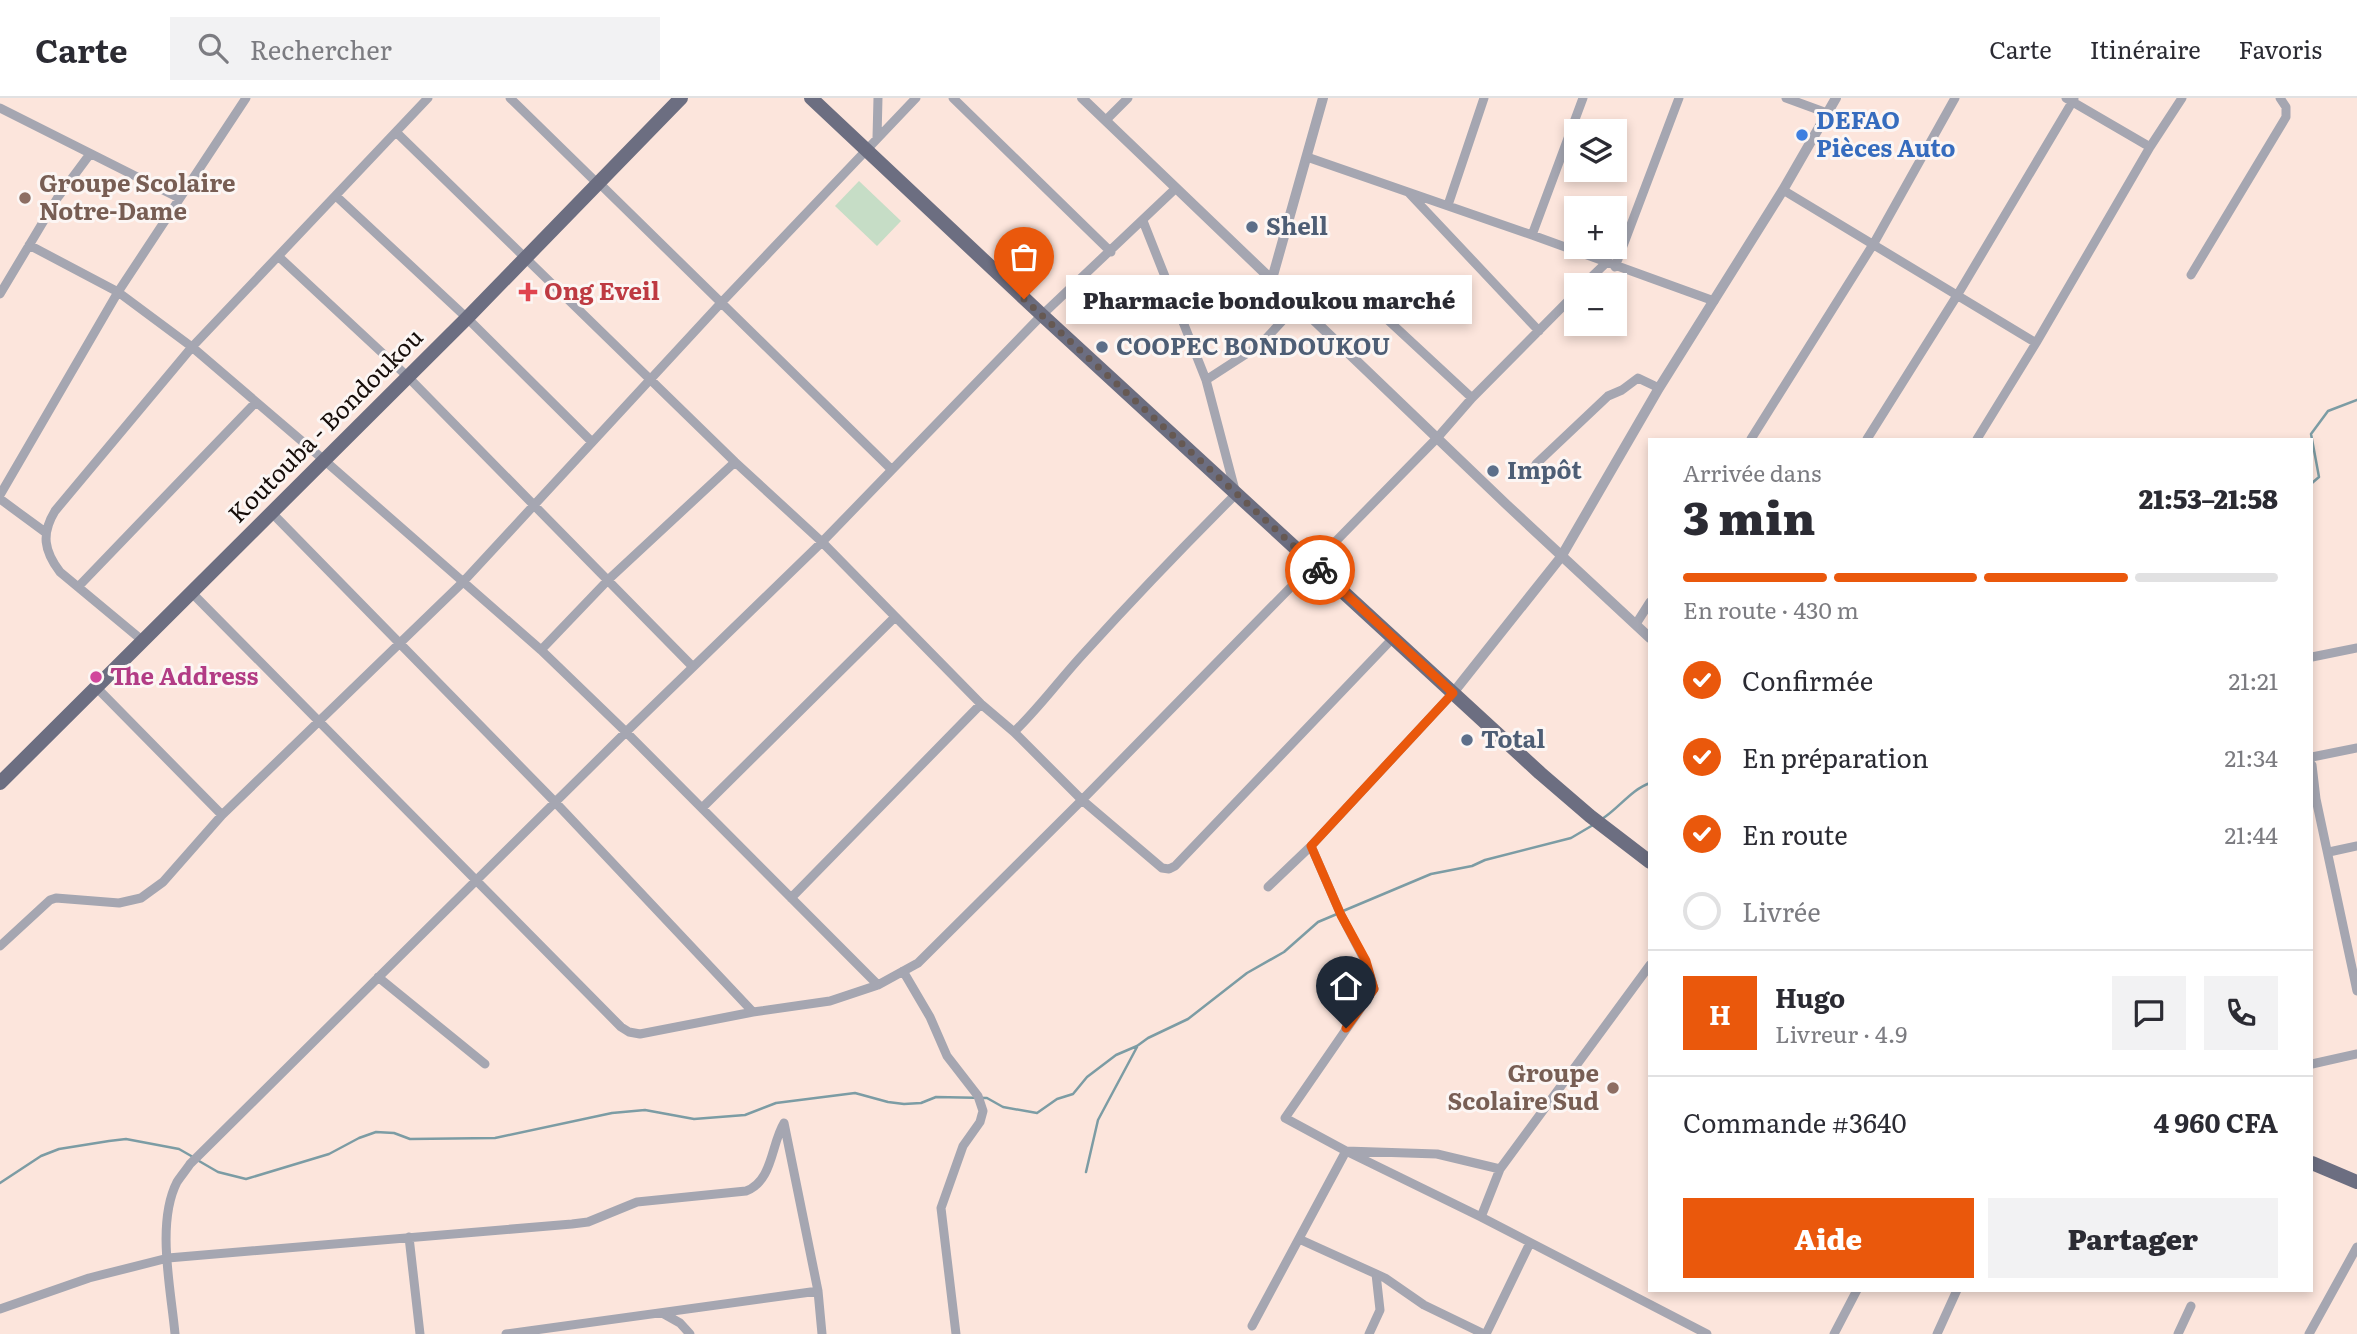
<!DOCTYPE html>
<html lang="fr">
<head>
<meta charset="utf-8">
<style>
	body { margin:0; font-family:Literata,serif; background:#f2f2f3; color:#2b2b33; height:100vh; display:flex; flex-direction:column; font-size:26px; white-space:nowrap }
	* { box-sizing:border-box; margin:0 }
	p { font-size:23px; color:#7c7c81 }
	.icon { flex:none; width:38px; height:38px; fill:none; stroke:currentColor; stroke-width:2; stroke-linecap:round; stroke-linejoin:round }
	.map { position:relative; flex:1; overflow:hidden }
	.panel { position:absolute; left:1648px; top:340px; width:665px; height:854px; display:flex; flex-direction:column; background:#fff; border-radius:0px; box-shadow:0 4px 10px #0003 }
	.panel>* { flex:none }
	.tools { position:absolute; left:1564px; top:21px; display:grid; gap:14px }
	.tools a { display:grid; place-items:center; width:63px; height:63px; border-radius:0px; background:#fff; box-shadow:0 4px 10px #0003; font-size:35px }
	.pin { position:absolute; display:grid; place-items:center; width:60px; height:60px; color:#fff; margin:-72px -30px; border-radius:50% 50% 50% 0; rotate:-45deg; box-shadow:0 0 7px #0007 }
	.pin .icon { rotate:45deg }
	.courier { position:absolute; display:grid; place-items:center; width:70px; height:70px; margin:-35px; border:5px solid #ea580c; border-radius:50%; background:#fff; color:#222; box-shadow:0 2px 9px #0007 }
	.bubble { position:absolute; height:49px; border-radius:0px; background:#fff; box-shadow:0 4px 10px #0003; font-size:23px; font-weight:800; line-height:49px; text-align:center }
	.overview em { font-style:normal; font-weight:800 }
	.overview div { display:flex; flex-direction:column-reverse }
	.overview { display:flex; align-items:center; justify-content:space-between; height:119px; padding:0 35px }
	h1 { font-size:46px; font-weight:800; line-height:52px }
	.bar { display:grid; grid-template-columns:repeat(4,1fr); gap:10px 7px; align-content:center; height:84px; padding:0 35px }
	.bar i { height:9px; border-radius:5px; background:#e1e1e2 }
	.bar .on { background:#ea580c }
	.bar p { grid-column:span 4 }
	.line { display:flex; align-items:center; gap:18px; padding:0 35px; border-top:2px solid #e1e1e2 }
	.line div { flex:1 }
	.round { display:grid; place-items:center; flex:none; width:74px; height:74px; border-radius:0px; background:#f2f2f3 }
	ol { padding:0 35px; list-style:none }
	li { display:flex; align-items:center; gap:21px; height:77px }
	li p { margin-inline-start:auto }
	li .icon { padding:7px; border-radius:50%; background:#ea580c; color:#fff; stroke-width:4 }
	li:last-child { color:#7c7c81 }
	li i { width:38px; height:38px; border:4px solid #e1e1e2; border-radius:50% }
	.button { display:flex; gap:14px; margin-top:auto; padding:14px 35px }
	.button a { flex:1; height:80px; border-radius:0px; background:#ea580c; color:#fff; font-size:28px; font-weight:800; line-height:80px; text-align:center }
	.button a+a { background:#f2f2f3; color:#2b2b33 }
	header { display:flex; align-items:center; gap:42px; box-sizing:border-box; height:98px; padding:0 35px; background:#fff; border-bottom:2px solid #e1e1e2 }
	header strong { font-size:33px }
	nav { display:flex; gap:38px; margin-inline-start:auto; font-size:24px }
	.search { width:490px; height:63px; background:#f2f2f3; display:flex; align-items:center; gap:18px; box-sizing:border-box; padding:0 24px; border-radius:0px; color:#7c7c81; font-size:26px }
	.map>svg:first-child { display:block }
	.green { fill:#c6ddc6 }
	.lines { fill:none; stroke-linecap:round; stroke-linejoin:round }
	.stream { stroke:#7c9ca4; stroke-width:2.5 }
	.minor { stroke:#a5a6b1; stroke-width:9 }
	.tertiary { stroke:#a5a6b1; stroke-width:10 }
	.primary { stroke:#6c6e81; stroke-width:14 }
	.done { stroke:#665953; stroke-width:7; stroke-dasharray:0 12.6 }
	.route { stroke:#ea580c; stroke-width:9 }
	.shop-dot { fill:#3f7fe0; stroke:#fcf6f4; stroke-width:2.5 }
	.education-dot { fill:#8d6e63; stroke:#fcf6f4; stroke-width:2.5 }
	.service-dot { fill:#5c6f8a; stroke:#fcf6f4; stroke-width:2.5 }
	.health-dot { fill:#e0444e; stroke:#fcf6f4; stroke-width:2.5 }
	.hotel-dot { fill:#d1479c; stroke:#fcf6f4; stroke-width:2.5 }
	.labels { text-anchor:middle; stroke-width:6; stroke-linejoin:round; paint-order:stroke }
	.shop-label { font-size:24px; font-weight:bold; fill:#366cbe; stroke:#fcf6f4; text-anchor:start }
	.education-label { font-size:24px; font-weight:bold; fill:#785e54; stroke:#fcf6f4; text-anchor:start }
	.service-label { font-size:24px; font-weight:bold; fill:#4e5e75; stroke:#fcf6f4; text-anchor:start }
	.health-label { font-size:24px; font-weight:bold; fill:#be3a42; stroke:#fcf6f4; text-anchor:start }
	.street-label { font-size:24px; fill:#160d09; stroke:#fcf6f4 }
	.hotel-label { font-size:24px; font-weight:bold; fill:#b23c85; stroke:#fcf6f4; text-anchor:start }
</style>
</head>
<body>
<header>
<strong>Carte</strong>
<div class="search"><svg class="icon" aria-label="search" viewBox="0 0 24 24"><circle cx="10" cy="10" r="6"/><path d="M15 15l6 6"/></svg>Rechercher</div>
<nav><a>Carte</a><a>Itinéraire</a><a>Favoris</a></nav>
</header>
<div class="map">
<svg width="2357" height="1236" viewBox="0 0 2357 1236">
	<rect width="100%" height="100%" fill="#fce5dc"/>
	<path class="green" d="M 859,83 L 901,123 L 877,148 L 835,108 Z"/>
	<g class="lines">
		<path class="stream" d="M 2312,385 L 2319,379 L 2311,336 L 2328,313 L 2357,302
			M 1602,721 C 1618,711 1632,691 1650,685
			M 1343,813 L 1431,776 L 1472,768 L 1485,762 L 1571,740 L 1593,727
			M 199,1063 L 218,1074 L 246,1081 L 329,1056 L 359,1040 L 376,1034 L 394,1035 L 410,1041 L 495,1040 L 612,1015 L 645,1012 L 694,1021 L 745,1017 L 776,1005 L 855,995 L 888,1004 L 904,1006 L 921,1005 L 936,999 L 987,1000 L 1003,1009 L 1037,1015 L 1057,1001 L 1073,996 L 1087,979 L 1116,957 L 1137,948 L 1148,940 L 1188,921 L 1247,875 L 1284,854 L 1318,824 L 1337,816
			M 1086,1074 L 1098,1022 L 1137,949
			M 0,1085 L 41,1058 L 59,1051 L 109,1043 L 126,1041 L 179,1051 L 193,1059"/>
		<path class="minor" d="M 510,0 L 598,86
			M 953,0 L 1111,154
			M 1786,0 L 1827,15
			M 0,10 L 179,100
			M 1106,22 L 1128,0
			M 396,34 L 735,364 L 822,444 L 981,606 L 1014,634 L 1082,702 L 1162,770 L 1169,771 L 1175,768 L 1394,539
			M 877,40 L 878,0
			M 2150,49 L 2182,0
			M 1307,59 L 1532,137 L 1714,203
			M 599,85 L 891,371
			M 1783,92 L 2036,245 L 2150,49 L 2066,0
			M 1408,94 L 1539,233
			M 336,98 L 467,220 L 592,344
			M 1448,107 L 1484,0
			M 1532,137 L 1583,0
			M 29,147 L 118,194 L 192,249 L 324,362 L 541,552 L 626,634 L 878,887
			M 278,158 L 407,278 L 693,569
			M 1615,169 L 1679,0
			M 2191,177 L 2286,19 L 2286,9 L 2280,0
			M 1583,187 L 1606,165
			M 0,196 L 58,99 L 90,56
			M 1310,219 L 1344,188 L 1349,186 L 1472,300
			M 1206,282 L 1260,247 L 1297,207
			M 1751,341 L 1874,145 L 1955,0
			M 1867,341 L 1958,196 L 2074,1
			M 1977,341 L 2036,245
			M 1536,366 L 1608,298 L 1622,292 L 1638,280 L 1659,290
			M 0,397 L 118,194 L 246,0
			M 0,401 L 45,434
			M 272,415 L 555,704 L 753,914 L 830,903 L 878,887 L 918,865 L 1082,702 L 1438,339 L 1472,300 L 1577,194
			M 78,489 L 256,304
			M 192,495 L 621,929 L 629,934 L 640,936 L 753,914
			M 1636,526 L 1650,504
			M 143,543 L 60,474 C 44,453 41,436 55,413 L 192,249 L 428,0
			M 541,552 L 609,481 L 735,364
			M 2312,559 L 2357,550
			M 96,589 L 222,717
			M 1014,634 C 1040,609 1060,581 1085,554 C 1134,500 1184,448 1236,396 L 1206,282 L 1143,123
			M 2312,659 L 2357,650
			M 2312,667 L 2316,701 L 2357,893
			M 702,710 L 895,519
			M 1311,748 L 1341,817 L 1365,863 L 1374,891 L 1285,1020 L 1346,1053 L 1481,1119 L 1707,1236
			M 2329,754 L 2357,748
			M 1268,789 L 1311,748 L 1453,595
			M 791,800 L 981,606
			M 0,848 L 50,802 L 56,800 L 119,805 L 141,800 L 163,784 L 222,717 L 462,485 L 720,206 L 916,0
			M 903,873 L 930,919 L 947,958 L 978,998 L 983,1013 L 980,1024 L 963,1048 L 941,1110 L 956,1236
			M 378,879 L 485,966
			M 2312,966 L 2357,956
			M 784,1025 L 818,1193
			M 1481,1119 L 1500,1071 L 1650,867
			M 409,1139 L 420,1236
			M 1299,1141 L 1385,1180 L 1424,1207 L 1484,1236
			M 0,1211 L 89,1180 L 168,1160 L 572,1126 L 588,1124 L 637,1104 L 746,1093 C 773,1083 771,1046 784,1025
			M 664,1216 L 680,1225 L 690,1236
			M 1252,1228 L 1346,1053 L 1437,1056 L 1500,1071
			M 175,1236 C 171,1191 156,1125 177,1084 C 181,1078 186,1072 190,1066 L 626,634 L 822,444 L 1042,217 L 1175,91
			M 506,1236 L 818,1193 L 822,1236
			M 1369,1236 L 1380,1212 L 1376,1176
			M 1486,1236 L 1530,1145
			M 1834,1236 L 1857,1192
			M 1937,1236 L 1957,1192
			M 2178,1236 L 2191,1208
			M 2309,1236 L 2357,1149"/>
		<path class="tertiary" d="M 1082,0 L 1507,407 L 1650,540
			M 1272,181 L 1323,0
			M 1453,595 L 1561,459 L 1659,290 L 1783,92 L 1836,0"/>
		<path class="primary" d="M 811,0 L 1042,217 L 1540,675 L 1590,718 L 1650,764
			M 0,685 L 467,220 L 681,0
			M 2312,1065 L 2357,1084"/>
	</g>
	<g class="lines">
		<path class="done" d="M 1024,201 L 1320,472"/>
		<path class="route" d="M 1320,472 L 1453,595 L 1311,748 L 1341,817 L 1366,863 L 1374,891 L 1346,930"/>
	</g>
	<circle class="shop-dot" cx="1802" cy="37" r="7"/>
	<g class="education-dot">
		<circle cx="25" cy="100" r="7"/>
		<circle cx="1613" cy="990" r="7"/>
	</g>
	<g class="service-dot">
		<circle cx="1252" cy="129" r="7"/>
		<circle cx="1102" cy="249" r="7"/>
		<circle cx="1493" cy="373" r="7"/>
		<circle cx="1467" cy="642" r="7"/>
	</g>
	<path class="health-dot" d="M524.5 183.5h7v7h7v7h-7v7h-7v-7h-7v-7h7z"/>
	<circle class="hotel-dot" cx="96" cy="579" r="7"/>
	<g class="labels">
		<g class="shop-label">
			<text x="1816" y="31">DEFAO<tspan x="1816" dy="28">Pièces Auto</tspan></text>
		</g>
		<g class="education-label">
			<text x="39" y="94">Groupe Scolaire<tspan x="39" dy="28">Notre-Dame</tspan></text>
			<text x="1599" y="984" text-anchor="end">Groupe<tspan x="1599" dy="28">Scolaire Sud</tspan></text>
		</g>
		<g class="service-label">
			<text x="1266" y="137">Shell</text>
			<text x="1116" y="257">COOPEC BONDOUKOU</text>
			<text x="1507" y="381">Impôt</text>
			<text x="1481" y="650">Total</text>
		</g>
		<g class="health-label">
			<text x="544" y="202">Ong Eveil</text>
		</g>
		<g class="street-label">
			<text transform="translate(326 328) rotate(-45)" y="8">Koutouba - Bondoukou</text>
		</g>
		<g class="hotel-label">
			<text x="110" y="587">The Address</text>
		</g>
	</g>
</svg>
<div class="tools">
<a><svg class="icon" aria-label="layers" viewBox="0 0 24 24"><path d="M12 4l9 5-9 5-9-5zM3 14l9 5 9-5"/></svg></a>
<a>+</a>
<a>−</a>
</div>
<div class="pin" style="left:1024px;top:201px;background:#ea580c"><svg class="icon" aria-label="bag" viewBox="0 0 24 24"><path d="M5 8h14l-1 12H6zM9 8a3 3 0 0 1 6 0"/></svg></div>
<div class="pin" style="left:1346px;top:930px;background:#1f2937"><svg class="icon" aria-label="home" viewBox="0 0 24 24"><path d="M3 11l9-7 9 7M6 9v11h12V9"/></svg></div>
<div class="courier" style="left:1320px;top:472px"><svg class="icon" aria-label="bike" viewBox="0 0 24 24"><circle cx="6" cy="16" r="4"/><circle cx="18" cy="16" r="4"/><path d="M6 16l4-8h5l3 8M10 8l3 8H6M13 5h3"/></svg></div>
<div class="bubble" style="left:1066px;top:177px;width:406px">Pharmacie bondoukou marché</div>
<section class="panel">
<div class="overview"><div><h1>3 min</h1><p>Arrivée dans</p></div><em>21:53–21:58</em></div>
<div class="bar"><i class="on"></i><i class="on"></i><i class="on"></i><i></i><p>En route · 430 m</p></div>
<ol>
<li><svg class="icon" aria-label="check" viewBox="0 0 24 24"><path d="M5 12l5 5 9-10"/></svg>Confirmée<p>21:21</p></li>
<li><svg class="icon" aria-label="check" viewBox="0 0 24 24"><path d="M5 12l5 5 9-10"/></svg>En préparation<p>21:34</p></li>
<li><svg class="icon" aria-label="check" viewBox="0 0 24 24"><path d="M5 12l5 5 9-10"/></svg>En route<p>21:44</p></li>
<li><i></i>Livrée</li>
</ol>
<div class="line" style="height:126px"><b class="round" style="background:#ea580c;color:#fff">H</b><div><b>Hugo</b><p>Livreur · 4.9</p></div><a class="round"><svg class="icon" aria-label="chat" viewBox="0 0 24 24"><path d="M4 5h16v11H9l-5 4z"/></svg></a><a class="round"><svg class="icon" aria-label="phone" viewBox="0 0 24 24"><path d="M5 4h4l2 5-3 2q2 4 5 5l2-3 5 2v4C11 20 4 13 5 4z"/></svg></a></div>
<div class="line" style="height:91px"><div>Commande #3640</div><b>4 960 CFA</b></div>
<div class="button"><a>Aide</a><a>Partager</a></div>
</section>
</div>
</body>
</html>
